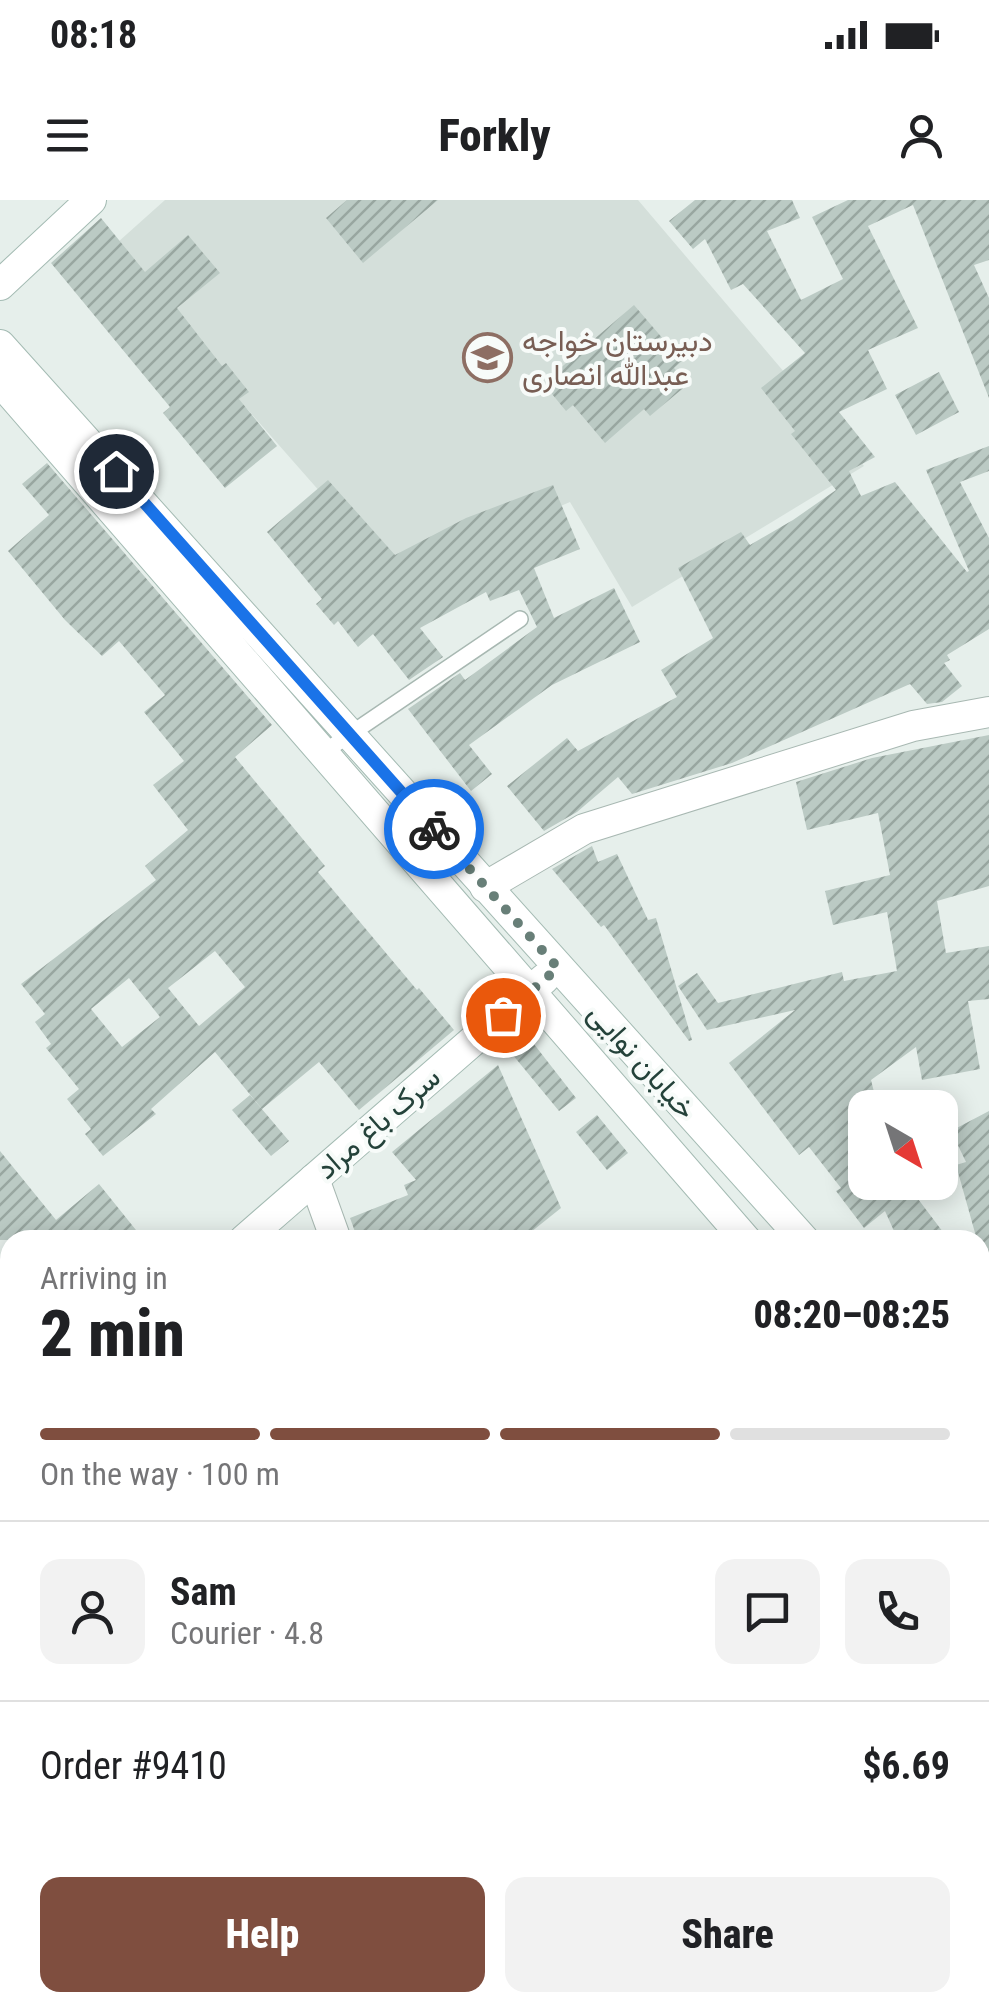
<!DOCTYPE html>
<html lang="en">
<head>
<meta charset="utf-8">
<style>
	body { margin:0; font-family:"Roboto Condensed",Vazirmatn,sans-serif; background:#f2f2f2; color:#202124; height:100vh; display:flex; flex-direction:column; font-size:38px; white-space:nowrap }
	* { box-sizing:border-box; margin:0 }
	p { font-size:32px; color:#757577 }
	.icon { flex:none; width:55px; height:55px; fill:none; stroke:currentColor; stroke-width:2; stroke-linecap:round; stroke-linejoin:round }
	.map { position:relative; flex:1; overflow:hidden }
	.side { position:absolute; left:0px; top:1030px; width:990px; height:782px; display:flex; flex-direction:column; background:#fff; border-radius:30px 30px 0 0; box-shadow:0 5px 25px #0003 }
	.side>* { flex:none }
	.needle { width:65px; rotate:141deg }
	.controls { position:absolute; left:848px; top:890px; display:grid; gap:20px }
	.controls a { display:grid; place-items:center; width:110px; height:110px; border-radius:20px; background:#fff; box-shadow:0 5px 25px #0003; font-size:50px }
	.pin { position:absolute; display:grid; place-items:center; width:85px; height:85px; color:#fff; margin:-42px; border:5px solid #fff; border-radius:50%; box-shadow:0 2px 10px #0007 }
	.courier { position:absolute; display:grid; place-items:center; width:100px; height:100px; margin:-50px; border:8px solid #1a73e8; border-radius:50%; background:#fff; color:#222; box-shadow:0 2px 12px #0007 }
	.summary em { font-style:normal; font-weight:800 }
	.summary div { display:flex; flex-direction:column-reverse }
	.summary { display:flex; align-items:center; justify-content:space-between; height:170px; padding:0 40px }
	h1 { font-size:65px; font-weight:800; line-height:75px }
	.bar { display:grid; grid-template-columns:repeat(4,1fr); gap:15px 10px; align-content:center; height:120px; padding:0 40px }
	.bar i { height:12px; border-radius:8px; background:#e0e0e0 }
	.bar .active { background:#7f4e3f }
	.bar p { grid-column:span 4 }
	.line { display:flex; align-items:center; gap:25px; padding:0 40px; border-top:2px solid #e0e0e0 }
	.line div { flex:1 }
	.round { display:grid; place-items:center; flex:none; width:105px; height:105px; border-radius:20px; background:#f2f2f2 }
	.action { display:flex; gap:20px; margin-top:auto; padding:20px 40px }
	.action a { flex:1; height:115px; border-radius:20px; background:#7f4e3f; color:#fff; font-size:40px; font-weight:800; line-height:115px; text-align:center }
	.action a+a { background:#f2f2f2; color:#202124 }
	.status { display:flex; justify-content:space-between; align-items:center; height:70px; padding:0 50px; background:#fff; direction:ltr }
	.status svg { height:28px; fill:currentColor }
	header { display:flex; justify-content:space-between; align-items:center; height:130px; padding:0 40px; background:#fff; font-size:45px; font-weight:800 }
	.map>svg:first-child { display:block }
	.built { fill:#d4dfda }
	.building { fill:url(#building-hatch); fill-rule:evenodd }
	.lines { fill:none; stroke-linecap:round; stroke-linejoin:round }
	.lane-casing { stroke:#a8b8b2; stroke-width:18 }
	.street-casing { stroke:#a8b8b2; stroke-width:32 }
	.secondary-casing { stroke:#a4bbb3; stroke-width:32 }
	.lane { stroke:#fff; stroke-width:15 }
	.street { stroke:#fff; stroke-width:30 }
	.secondary { stroke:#fff; stroke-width:30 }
	.done { stroke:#687f78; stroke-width:10; stroke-dasharray:0 18 }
	.route { stroke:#1a73e8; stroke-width:12 }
	.labels { text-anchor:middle; stroke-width:8; stroke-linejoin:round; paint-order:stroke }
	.education-label { font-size:30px; fill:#785e54; stroke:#f7fbf9; text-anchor:start }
	.street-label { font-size:30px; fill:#24423a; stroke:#f7fbf9 }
</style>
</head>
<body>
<div class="status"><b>08:18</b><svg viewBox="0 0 49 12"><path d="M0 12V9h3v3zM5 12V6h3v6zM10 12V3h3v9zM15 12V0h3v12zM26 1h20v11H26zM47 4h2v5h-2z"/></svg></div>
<header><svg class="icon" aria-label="menu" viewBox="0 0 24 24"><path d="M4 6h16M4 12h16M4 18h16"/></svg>Forkly<svg class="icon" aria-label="person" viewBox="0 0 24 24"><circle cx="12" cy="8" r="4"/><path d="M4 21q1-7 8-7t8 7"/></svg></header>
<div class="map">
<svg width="989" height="1811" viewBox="0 0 989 1811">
	<defs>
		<pattern id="building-hatch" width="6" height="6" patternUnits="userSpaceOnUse" patternTransform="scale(2.5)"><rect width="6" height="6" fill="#bbcac4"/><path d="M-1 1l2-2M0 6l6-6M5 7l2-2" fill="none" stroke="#98a6a0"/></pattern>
	</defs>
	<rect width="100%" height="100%" fill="#e6efeb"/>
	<path class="built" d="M 165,0 L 638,0 L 864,266 L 632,407 L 570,302 L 395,377 L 108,51 Z"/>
	<path class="building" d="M 347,0 L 438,0 L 363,63 L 326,18 Z
		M 695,0 L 792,0 L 800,18 L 767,31 L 801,100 L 843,79 L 812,17 L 848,0 L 989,0 L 989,60 L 974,65 L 989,98 L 989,198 L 913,5 L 868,26 L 918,128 L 868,150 L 887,189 L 839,212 L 875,257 L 849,271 L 861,296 L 895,282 L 967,372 L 969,371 L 926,270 L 989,246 L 989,271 L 960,282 L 989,338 L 989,429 L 947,455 L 950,460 L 944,463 L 962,486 L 942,502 L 927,504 L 910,484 L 732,563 L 632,594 L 618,577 L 577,612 L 544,631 L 507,586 L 567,538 L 578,551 L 677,497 L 661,470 L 713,438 L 678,368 L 741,332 L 750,345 L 793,320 L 836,290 L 791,234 L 795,231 L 761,188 L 805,153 L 743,84 L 731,90 L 705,39 L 693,49 L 669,21 Z
		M 101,18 L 145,72 L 188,35 L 220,73 L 177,108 L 222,166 L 226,163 L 249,192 L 239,199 L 277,246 L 225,288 L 163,213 L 170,207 L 51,63 Z
		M 634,105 L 682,161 L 674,168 L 688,184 L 650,216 L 644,209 L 605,243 L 573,205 L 566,211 L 543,183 Z
		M 939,172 L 959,212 L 916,235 L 895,195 Z
		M 47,263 L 272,525 L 235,557 L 325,666 L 318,672 L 417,790 L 419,788 L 454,830 L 359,910 L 319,862 L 262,909 L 215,852 L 151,909 L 156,914 L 103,956 L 85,934 L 91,929 L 67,899 L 79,889 L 46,848 L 51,844 L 35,822 L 45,814 L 21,784 L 156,680 L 145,666 L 188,630 L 153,585 L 184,561 L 144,512 L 165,495 L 119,441 L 102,456 L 65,420 L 8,351 L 49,315 L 22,284 ZM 215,751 L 245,787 L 199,826 L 168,788 ZM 129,778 L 160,817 L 122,847 L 91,809 Z
		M 328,280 L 395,355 L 466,318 L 553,285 L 580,349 L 534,368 L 554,418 L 614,388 L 640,442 L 552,485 L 469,545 L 492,574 L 471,591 L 408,509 L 460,473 L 465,480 L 537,427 L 519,390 L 490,401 L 486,392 L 420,428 L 443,457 L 409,480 L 373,434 L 358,447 L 338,421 L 334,425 L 316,404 L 322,399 L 267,332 Z
		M 989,535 L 989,686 L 937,701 L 946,753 L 989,746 L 989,799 L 968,801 L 980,869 L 922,880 L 916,847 L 871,880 L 878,908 L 865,908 L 865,982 L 922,982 L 912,991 L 949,1040 L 898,1040 L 885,1011 L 864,1028 L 836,991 L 841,988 L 809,947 L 799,955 L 729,863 L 795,810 L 707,830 L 678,786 L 697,773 L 718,803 L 842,772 L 844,781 L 897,771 L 887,712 L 833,725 L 825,691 L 890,675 L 878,613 L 807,630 L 796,582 L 872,558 Z
		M 592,646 L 598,662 L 617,654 L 648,720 L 656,718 L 692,840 L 689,841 L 604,725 L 601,727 L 552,669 Z
		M 530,839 L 576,898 L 559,911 L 512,854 Z
		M 498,865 L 561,1008 L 521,1040 L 358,1040 L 350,1018 L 408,995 L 404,985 L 416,980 L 392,952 Z
		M 250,895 L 289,941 L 271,956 L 232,910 Z
		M 989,911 L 989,1055 L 981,1056 L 980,1040 L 977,1040 L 956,965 L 966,962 L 951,931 Z
		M 597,915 L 628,953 L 607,970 L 576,932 Z
		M 0,951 L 56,1020 L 99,984 L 144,1040 L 0,1040 Z"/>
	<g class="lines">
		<defs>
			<path id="lane" d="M 324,552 L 520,419
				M 675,1802 L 682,1811
				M 590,1811 L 601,1802"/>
			<path id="street" d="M 485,687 L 584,629 L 913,526 L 989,512
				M 314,979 L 336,1040
				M 0,1599 L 10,1600
				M 67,1811 L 68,1802"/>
			<path id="secondary" d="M 0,85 L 91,0
				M 0,145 L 804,1040
				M 0,181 L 746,1040
				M 244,1040 L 544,779
				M 980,1235 L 989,1245
				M 0,1253 L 10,1244
				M 980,1309 L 989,1319"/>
		</defs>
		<use href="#lane" class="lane-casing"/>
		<use href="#street" class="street-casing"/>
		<use href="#secondary" class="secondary-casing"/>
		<use href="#lane" class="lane"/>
		<use href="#street" class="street"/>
		<use href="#secondary" class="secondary"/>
	</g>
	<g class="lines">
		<path class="done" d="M 434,629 L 558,768 L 503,815"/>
		<path class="route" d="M 116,271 L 434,629"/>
	</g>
	<defs>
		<symbol id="school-ring" viewBox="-11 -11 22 22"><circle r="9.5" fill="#f7fbf9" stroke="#8d6e63" stroke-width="1.5"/><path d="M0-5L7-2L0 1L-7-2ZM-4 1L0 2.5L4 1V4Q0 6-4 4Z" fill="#8d6e63"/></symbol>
	</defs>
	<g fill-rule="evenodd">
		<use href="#school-ring" x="460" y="130" width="55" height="55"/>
	</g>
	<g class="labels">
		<g class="education-label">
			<text x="522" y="151">دبیرستان خواجه<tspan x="522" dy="34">عبدالله انصاری</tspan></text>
		</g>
		<g class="street-label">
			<text transform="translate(642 861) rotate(48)" y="10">خیابان نوایی</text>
			<text transform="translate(378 923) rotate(-41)" y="10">سرک باغ مراد</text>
		</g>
	</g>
</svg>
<div class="controls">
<a><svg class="needle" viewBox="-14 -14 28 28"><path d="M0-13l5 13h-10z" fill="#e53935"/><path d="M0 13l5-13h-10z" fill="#757577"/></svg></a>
</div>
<div class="pin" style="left:503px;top:815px;background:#ea580c"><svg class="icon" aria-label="bag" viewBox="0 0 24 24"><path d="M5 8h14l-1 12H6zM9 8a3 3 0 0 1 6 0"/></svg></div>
<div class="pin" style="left:116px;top:271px;background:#1f2937"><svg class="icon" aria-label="home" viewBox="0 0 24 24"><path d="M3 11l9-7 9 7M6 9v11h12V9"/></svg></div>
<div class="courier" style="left:434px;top:629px"><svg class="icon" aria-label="bike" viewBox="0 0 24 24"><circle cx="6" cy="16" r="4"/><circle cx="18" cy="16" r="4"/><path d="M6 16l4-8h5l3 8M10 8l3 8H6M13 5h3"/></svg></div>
<section class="side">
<div class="summary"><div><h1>2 min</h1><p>Arriving in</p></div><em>08:20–08:25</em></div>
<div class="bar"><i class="active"></i><i class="active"></i><i class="active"></i><i></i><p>On the way · 100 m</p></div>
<div class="line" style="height:180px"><a class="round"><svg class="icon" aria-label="person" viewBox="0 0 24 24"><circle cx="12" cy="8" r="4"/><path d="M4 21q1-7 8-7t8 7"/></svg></a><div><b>Sam</b><p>Courier · 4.8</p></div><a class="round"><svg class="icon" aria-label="chat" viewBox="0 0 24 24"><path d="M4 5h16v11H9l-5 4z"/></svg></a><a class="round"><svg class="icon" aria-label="phone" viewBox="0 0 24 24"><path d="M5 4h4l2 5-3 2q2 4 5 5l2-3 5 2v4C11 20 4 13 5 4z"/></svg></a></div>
<div class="line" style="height:130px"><div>Order #9410</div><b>$6.69</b></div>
<div class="action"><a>Help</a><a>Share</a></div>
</section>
</div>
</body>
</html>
